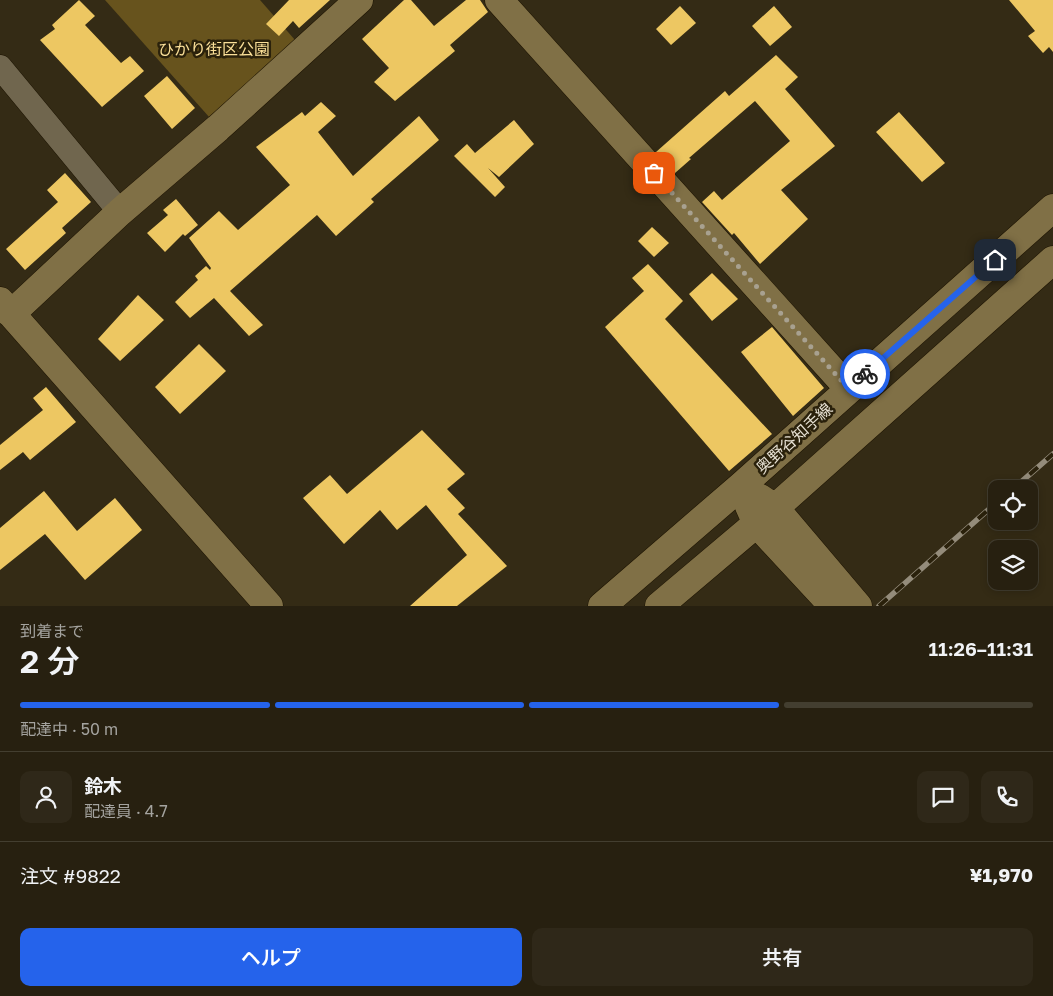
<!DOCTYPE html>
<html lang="ja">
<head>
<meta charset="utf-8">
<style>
	body { margin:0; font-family:"Golos Text","Noto Sans JP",sans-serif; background:#2f2819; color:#f1f3f6; height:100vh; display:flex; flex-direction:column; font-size:19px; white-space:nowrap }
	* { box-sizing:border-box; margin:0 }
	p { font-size:16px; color:#a4a39f }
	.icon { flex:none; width:28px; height:28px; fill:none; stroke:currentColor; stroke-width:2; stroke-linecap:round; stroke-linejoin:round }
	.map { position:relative; height:606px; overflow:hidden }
	.panel { display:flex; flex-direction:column; background:#272010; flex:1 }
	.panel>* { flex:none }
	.controls { position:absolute; left:988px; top:480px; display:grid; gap:10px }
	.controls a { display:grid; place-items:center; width:50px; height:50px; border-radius:10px; background:#272010; box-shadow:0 2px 8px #0003,0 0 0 1px #433e30; font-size:25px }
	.pin { position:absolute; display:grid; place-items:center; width:42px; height:42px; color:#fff; margin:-21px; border-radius:10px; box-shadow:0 2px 8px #0006 }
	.courier { position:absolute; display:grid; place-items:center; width:50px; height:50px; margin:-25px; border:4px solid #2563eb; border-radius:50%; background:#fff; color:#222; box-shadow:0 1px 6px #0007 }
	.overview em { font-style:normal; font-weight:600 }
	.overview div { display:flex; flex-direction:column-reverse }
	.overview { display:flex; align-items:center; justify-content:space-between; height:85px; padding:0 20px }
	h1 { font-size:32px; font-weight:600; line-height:38px }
	.bar { display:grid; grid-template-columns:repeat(4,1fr); gap:8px 5px; align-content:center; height:60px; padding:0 20px }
	.bar i { height:6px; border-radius:4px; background:#433e30 }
	.bar .current { background:#2563eb }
	.bar p { grid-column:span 4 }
	.line { display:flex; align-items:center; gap:12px; padding:0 20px; border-top:1px solid #433e30 }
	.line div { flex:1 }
	.round { display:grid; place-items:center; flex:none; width:52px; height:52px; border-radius:10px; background:#2f2819 }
	.cta { display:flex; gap:10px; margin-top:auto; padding:10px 20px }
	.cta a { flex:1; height:58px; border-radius:10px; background:#2563eb; color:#fff; font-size:20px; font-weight:600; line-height:58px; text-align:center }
	.cta a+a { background:#2f2819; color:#f1f3f6 }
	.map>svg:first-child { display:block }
	.green { fill:#67531d }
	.building { fill:#edc762 }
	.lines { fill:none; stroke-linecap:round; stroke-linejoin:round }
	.street-casing { stroke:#1c1300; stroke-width:25 }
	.secondary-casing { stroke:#1c1300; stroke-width:29 }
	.street { stroke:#70664e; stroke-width:24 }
	.secondary { stroke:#807046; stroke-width:28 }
	.rail-casing { stroke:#948c7b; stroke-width:5.5 }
	.rail { stroke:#2a210b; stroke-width:4; stroke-dasharray:11; stroke-linecap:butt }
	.done { stroke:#a8a190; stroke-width:5; stroke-dasharray:0 9 }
	.route { stroke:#2563eb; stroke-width:6 }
	.labels { text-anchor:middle; stroke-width:5; stroke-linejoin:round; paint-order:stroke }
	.park-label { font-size:16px; fill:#fadf98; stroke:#2a210b }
	.street-label { font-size:16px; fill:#e6e0d3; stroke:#2a210b }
</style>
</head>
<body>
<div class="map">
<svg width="1053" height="606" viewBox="0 0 1053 606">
	<rect width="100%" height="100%" fill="#342b15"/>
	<path class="green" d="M 105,0 L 260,0 L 295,40 L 210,118 Z"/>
	<path class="building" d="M 79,0 L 95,16 L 85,25 L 121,63 L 130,56 L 144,71 L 102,107 L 40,40 L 55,29 L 52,25 Z
		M 289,0 L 330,0 L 299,28 L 293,21 L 279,36 L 266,24 Z
		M 404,0 L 411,0 L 434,26 L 466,0 L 480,0 L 488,12 L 450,45 L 455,51 L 395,101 L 374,82 L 389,68 L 362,39 Z
		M 1009,0 L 1053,0 L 1053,52 L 1049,47 L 1043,53 L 1028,36 L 1035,31 Z
		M 680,6 L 696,23 L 671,45 L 656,29 Z
		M 774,6 L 792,27 L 770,46 L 752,26 Z
		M 776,55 L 798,77 L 785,89 L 835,146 L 781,190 L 808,219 L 760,264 L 734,233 L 732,235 L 702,202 L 714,191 L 722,200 L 790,141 L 755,101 L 689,158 L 691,159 L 675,173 L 656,152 L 725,91 L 729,96 Z
		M 167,76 L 195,108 L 172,129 L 144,96 Z
		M 321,102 L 336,116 L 318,132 L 353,176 L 419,116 L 439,140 L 371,199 L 374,202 L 336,236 L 317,215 L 230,291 L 263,325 L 249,336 L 214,298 L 190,318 L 175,302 L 198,280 L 195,276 L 206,266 L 210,270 L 211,268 L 189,238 L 219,211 L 238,230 L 290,185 L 256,147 L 302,112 L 305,116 Z
		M 899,112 L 945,163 L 922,182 L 876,132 Z
		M 514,120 L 534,144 L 499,177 L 488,168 L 505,187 L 495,197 L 454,156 L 467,144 L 475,153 Z
		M 65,173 L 91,202 L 62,228 L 66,233 L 25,270 L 6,249 L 58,202 L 47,190 Z
		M 176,199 L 198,225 L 185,236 L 183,234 L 165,252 L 147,233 L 168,215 L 163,210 Z
		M 652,227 L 669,243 L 654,257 L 638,241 Z
		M 648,264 L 683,301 L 665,319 L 772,434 L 729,471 L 605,327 L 644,291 L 632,278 Z
		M 712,273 L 738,299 L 712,321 L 689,294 Z
		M 138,295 L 164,320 L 120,361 L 98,339 Z
		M 772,327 L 824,388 L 793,416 L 741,352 Z
		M 199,344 L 226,371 L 180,414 L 155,387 Z
		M 46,387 L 76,422 L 30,460 L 23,452 L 0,470 L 0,445 L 43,410 L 33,398 Z
		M 422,430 L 465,474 L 447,489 L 465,508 L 458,514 L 507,566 L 457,606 L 410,606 L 467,555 L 426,505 L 397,530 L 380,510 L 344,544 L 303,498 L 330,475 L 347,494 Z
		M 44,491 L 77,531 L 115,498 L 142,530 L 85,580 L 45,534 L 0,570 L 0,528 Z"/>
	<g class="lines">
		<defs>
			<path id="street" d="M 0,67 L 120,212"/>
			<path id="secondary" d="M 499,0 L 849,389
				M 0,301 L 269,606
				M 11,314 L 120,212 L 218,128 L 359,0
				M 760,498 L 775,508 L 858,606
				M 749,506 L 757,524 L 833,606
				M 602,606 L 741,486 L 1053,208
				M 659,606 L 775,508 L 1053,260"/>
		</defs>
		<use href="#street" class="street-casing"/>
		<use href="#secondary" class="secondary-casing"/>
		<use href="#street" class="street"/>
		<use href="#secondary" class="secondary"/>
		<defs>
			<path id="rail" d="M 1013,489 L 1053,454
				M 879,606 L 996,503"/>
		</defs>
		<use href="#rail" class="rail-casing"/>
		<use href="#rail" class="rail"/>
	</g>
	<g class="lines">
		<path class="done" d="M 654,173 L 849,389 L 865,374"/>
		<path class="route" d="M 865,374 L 995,260"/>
	</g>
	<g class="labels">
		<g class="park-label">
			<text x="214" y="55">ひかり街区公園</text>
		</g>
		<g class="street-label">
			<text transform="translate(794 438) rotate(-42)" y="6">奥野谷知手線</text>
		</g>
	</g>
</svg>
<div class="controls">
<a><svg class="icon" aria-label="locate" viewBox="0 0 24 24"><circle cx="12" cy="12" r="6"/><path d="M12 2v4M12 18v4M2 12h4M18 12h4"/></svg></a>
<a><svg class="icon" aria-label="layers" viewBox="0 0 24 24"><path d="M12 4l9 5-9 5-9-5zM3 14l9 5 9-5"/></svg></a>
</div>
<div class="pin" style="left:654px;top:173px;background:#ea580c"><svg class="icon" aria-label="bag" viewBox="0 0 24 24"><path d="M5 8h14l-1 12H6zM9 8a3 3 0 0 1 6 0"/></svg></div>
<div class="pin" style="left:995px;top:260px;background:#1f2937"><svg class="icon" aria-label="home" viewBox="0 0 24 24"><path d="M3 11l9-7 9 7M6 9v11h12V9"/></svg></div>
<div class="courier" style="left:865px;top:374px"><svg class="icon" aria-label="bike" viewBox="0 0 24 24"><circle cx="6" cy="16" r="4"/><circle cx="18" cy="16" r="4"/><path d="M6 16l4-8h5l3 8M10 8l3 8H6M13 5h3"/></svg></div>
</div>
<section class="panel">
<div class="overview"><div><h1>2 分</h1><p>到着まで</p></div><em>11:26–11:31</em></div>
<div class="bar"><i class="current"></i><i class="current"></i><i class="current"></i><i></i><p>配達中 · 50 m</p></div>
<div class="line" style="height:90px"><a class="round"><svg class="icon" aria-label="person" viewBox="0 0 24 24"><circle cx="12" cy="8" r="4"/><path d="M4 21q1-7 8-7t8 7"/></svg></a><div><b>鈴木</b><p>配達員 · 4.7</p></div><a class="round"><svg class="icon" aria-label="chat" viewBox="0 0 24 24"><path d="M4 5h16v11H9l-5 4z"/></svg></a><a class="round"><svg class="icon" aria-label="phone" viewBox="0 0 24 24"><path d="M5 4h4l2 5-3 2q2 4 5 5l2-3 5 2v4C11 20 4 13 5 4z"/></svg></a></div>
<div class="line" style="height:65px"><div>注文 #9822</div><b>¥1,970</b></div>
<div class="cta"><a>ヘルプ</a><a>共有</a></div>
</section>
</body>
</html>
